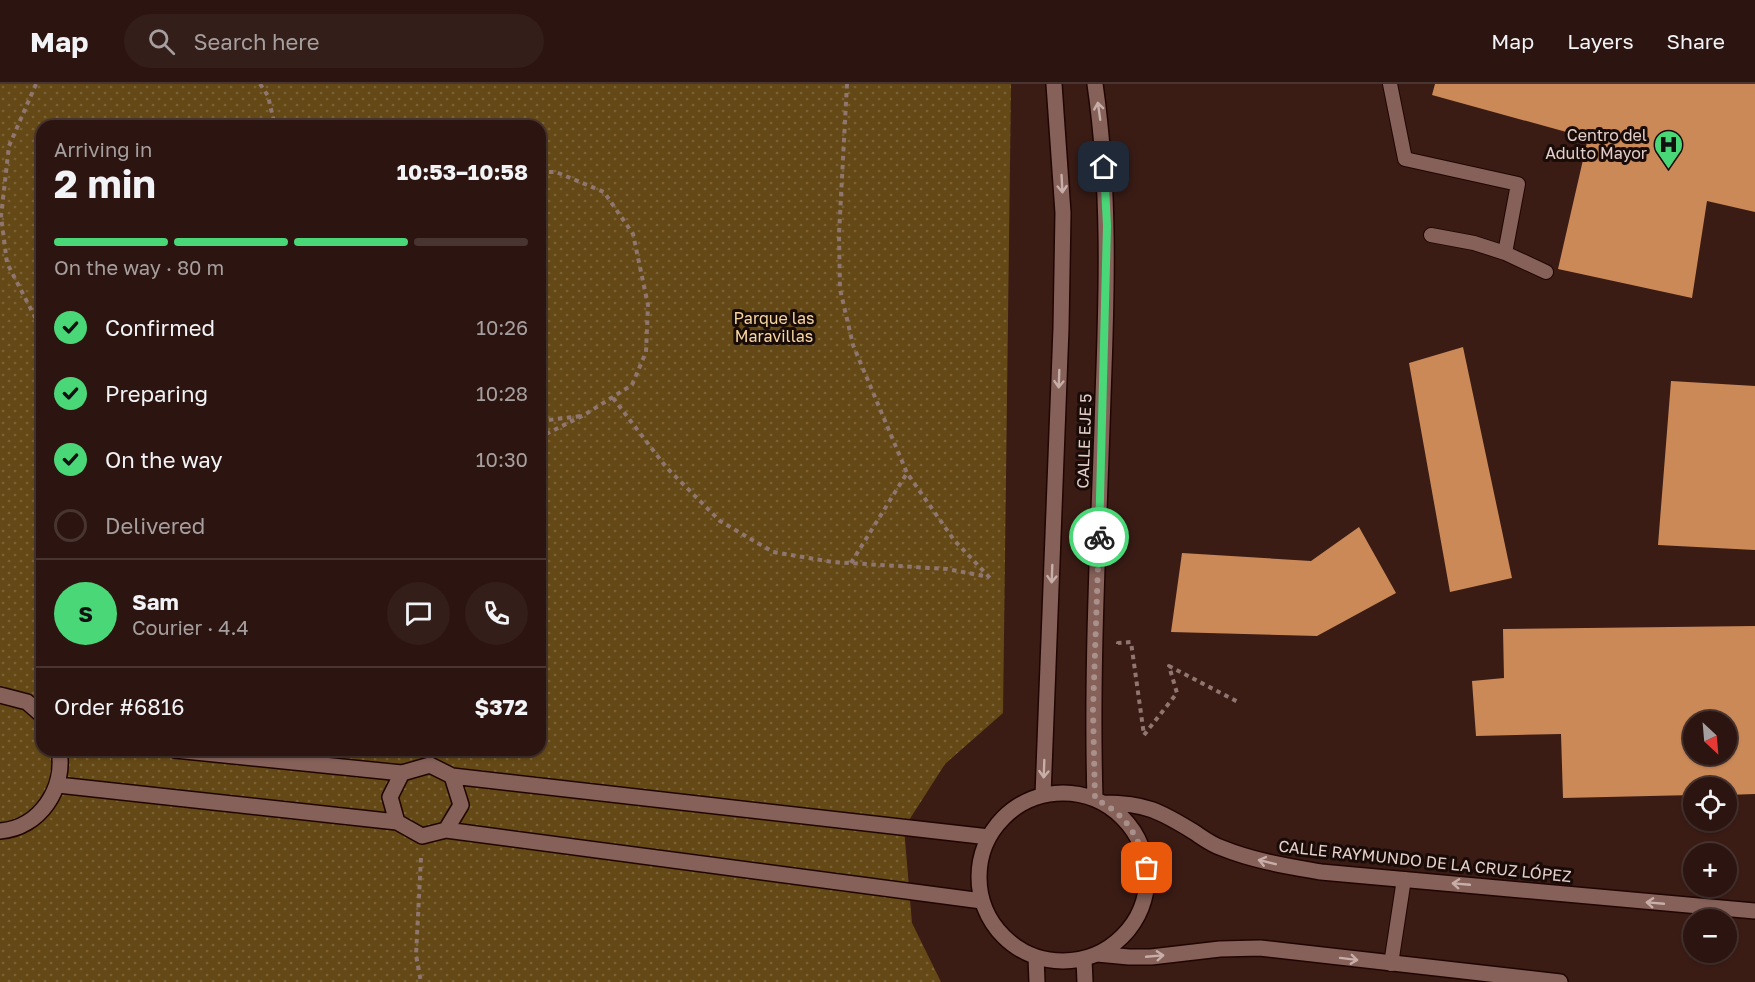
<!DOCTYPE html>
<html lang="en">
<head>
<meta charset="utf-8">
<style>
	body { margin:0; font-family:"Golos Text",sans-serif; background:#341e19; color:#f1f3f6; height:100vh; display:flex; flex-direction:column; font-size:22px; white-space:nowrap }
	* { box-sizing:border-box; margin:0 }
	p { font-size:20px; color:#a69f9f }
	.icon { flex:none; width:33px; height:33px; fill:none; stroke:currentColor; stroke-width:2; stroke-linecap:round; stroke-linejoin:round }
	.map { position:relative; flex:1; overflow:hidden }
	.sheet { position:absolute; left:36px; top:36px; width:510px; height:636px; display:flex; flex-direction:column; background:#2c1510; border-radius:18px; box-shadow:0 2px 4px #0004,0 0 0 2px #483430 }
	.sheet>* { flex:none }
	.needle { width:39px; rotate:154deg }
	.controls { position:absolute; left:1683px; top:627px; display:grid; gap:12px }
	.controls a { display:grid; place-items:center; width:54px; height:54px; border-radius:50%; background:#2c1510; box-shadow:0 2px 4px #0004,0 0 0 2px #483430; font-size:30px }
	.pin { position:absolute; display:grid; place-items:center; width:51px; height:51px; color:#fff; margin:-26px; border-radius:12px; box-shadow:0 3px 9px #0006 }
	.courier { position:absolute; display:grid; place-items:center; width:60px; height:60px; margin:-30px; border:4px solid #4ad778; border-radius:50%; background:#fff; color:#222; box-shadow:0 2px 8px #0007 }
	.overview em { font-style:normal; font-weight:700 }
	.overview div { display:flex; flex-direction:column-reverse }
	.overview { display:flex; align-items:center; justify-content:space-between; height:102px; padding:0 18px }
	h1 { font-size:39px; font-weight:700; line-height:45px }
	.bar { display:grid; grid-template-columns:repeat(4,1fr); gap:9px 6px; align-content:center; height:72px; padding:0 18px }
	.bar i { height:8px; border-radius:4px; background:#483430 }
	.bar .on { background:#4ad778 }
	.bar p { grid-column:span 4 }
	.line { display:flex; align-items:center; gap:15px; padding:0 18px; border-top:2px solid #483430 }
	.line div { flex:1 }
	.round { display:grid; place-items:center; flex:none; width:63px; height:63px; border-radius:32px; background:#341e19 }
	ol { padding:0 18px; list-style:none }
	li { display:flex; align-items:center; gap:18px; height:66px }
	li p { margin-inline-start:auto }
	li .icon { padding:6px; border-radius:50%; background:#4ad778; color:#111; stroke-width:4 }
	li:last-child { color:#a69f9f }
	li i { width:33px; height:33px; border:3px solid #483430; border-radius:50% }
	header { display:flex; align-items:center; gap:36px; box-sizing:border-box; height:84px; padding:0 30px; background:#2c1510; border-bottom:2px solid #483430 }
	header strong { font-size:28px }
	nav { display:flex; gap:33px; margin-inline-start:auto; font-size:21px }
	.search { width:420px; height:54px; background:#341e19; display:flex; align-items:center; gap:15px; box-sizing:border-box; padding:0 21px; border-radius:33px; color:#a69f9f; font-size:22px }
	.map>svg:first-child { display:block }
	.park { fill:url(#park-dots); fill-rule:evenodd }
	.building { fill:#cb8958; fill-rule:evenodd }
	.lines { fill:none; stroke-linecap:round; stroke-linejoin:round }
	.lane-casing { stroke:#200502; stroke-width:16 }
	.street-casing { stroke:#200502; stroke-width:18 }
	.path { stroke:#907670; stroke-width:4; stroke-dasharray:4.5 4.5; stroke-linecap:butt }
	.lane { stroke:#856159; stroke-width:14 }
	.street { stroke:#856159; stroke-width:15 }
	.oneway { stroke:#c8aea8 }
	.done { stroke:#a9908b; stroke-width:6; stroke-dasharray:0 10.8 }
	.route { stroke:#4ad778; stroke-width:8 }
	.labels { text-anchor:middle; stroke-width:6; stroke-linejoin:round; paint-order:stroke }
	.poi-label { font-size:16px; fill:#e5cfca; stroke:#180b08; text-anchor:end }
	.park-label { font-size:16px; fill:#f7d69f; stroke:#180b08 }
	.street-label { font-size:16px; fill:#e5cfca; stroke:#180b08 }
</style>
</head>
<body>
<header>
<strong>Map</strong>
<div class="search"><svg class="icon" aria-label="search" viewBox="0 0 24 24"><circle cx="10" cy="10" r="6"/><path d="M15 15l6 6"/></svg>Search here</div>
<nav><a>Map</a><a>Layers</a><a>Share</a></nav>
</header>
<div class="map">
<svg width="1755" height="898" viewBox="0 0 1755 898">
	<defs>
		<pattern id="park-dots" width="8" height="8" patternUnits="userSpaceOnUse" patternTransform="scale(1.5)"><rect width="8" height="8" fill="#644916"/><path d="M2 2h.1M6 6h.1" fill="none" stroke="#7a6237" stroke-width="1.8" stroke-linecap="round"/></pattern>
	</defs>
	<rect width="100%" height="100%" fill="#3a1c15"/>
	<path class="park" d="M 0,0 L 1011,0 L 1003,629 L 945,680 L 904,744 L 912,839 L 941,898 L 0,898 ZM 42,42 L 540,42 L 540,666 L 42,666 Z"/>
	<path class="building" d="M 1435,0 L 1755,0 L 1755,128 L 1707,117 L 1692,214 L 1558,185 L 1588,54 L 1432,11 Z
		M 1463,263 L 1512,494 L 1450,508 L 1409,279 Z
		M 1671,297 L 1755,302 L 1755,466 L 1658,461 Z
		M 1359,443 L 1396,509 L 1317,552 L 1171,548 L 1182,469 L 1311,477 Z
		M 1755,542 L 1755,710 L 1726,711 L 1726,704 L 1694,704 L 1694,711 L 1563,714 L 1561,650 L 1476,652 L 1472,597 L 1504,594 L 1503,545 ZM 1694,638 L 1726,638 L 1726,670 L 1694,670 Z"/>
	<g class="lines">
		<defs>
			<path id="lane" d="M 1390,0 L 1405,75 L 1518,100 L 1505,169
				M 1431,151 L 1474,159 L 1505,169 L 1546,188
				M 1391,880 L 1404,795"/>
			<path id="street" d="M 0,611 L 27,618 L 42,631
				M 175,666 L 402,689 L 430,681 L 452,692 L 989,753
				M 58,701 L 397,738 L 422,752 L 446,746 L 982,817
				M979 793a84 84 0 1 1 168 0a84 84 0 1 1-168 0Z
				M 1043,711 L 1061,244 L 1063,129 L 1054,0
				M 1095,715 C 1091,581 1099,446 1103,312 C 1107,207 1110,104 1095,0
				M 1104,719 C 1145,719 1160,727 1194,748 C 1203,754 1212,761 1222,764 C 1254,777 1287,782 1321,788 L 1755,827
				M 397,738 L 390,713 L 402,689
				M 446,746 L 461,721 L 452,692
				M 0,747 C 40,744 66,704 59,666
				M 1097,870 L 1129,873 L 1151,873 L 1220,865 L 1260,864 L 1560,898
				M 1036,873 L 1037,898
				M 1084,875 L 1085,898"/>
		</defs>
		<use href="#lane" class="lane-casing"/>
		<use href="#street" class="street-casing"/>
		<path class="path" d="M 36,0 L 9,62 L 1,132 L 7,179 L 35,233 L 42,240
			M 260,0 L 268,12 L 275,42
			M 847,0 L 839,150 L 840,205 L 853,261 L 907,389 L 954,456 L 990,494
			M 540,88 L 556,88 L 604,108 L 633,150 L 648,221 L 646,268 L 632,301 L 584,331 L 540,353
			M 613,314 L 666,383 L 720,437 L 773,468 L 832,478 L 947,485 L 989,493
			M 540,337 L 581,332
			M 851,479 L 907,389
			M 1118,560 L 1118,559 L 1131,558 L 1144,651 L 1177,609 L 1169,582 L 1240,619
			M 421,774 L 416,871 L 421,898"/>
		<use href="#lane" class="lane"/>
		<use href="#street" class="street"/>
	</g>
	<defs><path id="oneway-shaft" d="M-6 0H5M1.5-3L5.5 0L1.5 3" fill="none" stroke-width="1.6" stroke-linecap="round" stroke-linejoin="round" transform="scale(1.5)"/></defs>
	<g class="oneway">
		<use href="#oneway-shaft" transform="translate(1099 27) rotate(-98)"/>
		<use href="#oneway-shaft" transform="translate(1062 100) rotate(87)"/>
		<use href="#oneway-shaft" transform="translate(1059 295) rotate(92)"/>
		<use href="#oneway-shaft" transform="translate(1052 490) rotate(92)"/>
		<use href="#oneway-shaft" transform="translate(1044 685) rotate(92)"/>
		<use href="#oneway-shaft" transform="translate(1267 778) rotate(-166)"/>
		<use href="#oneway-shaft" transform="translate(1461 800) rotate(-175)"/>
		<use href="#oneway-shaft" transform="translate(1655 819) rotate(-175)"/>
		<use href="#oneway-shaft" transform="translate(1155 872) rotate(-5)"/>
		<use href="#oneway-shaft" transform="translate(1349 875) rotate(7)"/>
	</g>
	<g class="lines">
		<path class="done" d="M 1099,453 L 1093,626 L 1095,715 C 1126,730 1138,751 1147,784"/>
		<path class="route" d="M 1099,453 L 1107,142 L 1104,83"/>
	</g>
	<defs>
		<symbol id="hospital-pin" viewBox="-11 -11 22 30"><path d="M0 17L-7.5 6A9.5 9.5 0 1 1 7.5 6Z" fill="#4ad778" stroke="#180b08"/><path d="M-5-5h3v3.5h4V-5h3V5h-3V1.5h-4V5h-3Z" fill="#111"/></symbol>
	</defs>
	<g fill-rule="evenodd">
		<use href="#hospital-pin" x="1652" y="44" width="33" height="45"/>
	</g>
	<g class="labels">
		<g class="poi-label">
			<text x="1647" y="57">Centro del<tspan x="1647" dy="18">Adulto Mayor</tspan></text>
		</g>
		<g class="park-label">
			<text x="774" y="240">Parque las<tspan x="774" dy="18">Maravillas</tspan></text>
		</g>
		<g class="street-label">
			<text transform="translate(1084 357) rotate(-88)" y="6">CALLE EJE 5</text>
			<text transform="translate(1425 777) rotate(6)" y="6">CALLE RAYMUNDO DE LA CRUZ LÓPEZ</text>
		</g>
	</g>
</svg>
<div class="controls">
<a><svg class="needle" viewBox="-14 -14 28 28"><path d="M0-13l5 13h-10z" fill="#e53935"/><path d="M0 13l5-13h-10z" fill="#a69f9f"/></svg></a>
<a><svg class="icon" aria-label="locate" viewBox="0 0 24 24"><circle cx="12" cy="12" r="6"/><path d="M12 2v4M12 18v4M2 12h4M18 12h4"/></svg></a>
<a>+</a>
<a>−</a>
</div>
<div class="pin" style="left:1147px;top:784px;background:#ea580c"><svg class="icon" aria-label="bag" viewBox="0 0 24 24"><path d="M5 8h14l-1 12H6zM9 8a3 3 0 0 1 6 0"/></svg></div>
<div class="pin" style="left:1104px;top:83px;background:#1f2937"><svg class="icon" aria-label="home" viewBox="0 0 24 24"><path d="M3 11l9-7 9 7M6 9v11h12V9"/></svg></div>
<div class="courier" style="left:1099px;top:453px"><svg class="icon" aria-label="bike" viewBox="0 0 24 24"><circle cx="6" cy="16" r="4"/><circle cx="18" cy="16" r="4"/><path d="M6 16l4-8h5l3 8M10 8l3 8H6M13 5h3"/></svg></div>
<section class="sheet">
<div class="overview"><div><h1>2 min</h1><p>Arriving in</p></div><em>10:53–10:58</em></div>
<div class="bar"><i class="on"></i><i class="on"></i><i class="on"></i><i></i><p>On the way · 80 m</p></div>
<ol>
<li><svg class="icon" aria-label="check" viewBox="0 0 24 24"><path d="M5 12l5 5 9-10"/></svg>Confirmed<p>10:26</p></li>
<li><svg class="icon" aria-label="check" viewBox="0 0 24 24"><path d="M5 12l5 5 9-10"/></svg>Preparing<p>10:28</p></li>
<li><svg class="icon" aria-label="check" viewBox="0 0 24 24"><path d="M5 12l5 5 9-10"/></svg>On the way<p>10:30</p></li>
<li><i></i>Delivered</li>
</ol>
<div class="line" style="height:108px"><b class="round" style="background:#4ad778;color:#111">S</b><div><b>Sam</b><p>Courier · 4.4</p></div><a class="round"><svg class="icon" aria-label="chat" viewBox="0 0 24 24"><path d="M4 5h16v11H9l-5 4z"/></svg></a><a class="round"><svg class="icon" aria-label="phone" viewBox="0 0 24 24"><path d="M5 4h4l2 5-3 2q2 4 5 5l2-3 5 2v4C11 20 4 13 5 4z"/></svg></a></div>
<div class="line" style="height:78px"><div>Order #6816</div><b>$372</b></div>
</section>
</div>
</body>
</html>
